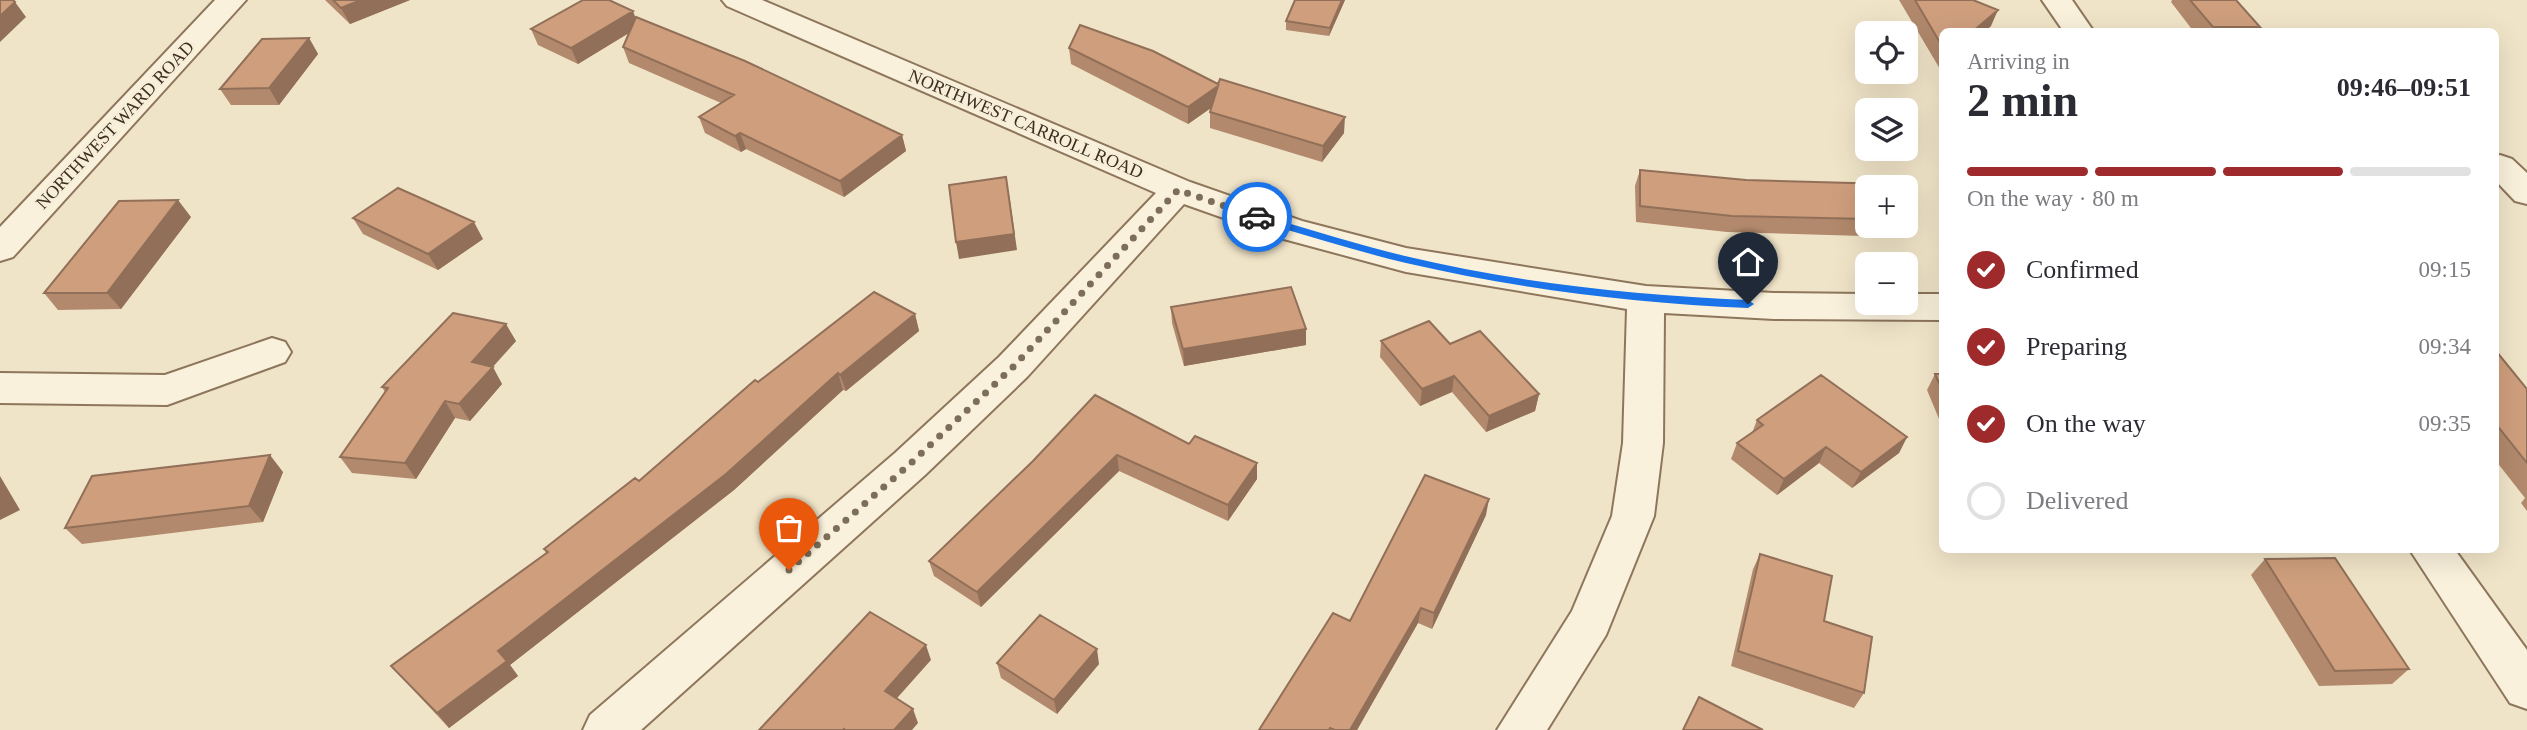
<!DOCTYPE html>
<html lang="en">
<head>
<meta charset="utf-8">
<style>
	body { margin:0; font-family:"Times New Roman",serif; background:#f2f2f3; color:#2b2b33; height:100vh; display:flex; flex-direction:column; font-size:26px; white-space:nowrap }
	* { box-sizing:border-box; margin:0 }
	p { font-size:23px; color:#7c7c81 }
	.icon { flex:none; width:38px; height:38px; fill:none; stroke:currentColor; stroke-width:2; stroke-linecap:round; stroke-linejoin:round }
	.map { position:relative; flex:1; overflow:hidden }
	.sheet { position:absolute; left:1939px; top:28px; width:560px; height:525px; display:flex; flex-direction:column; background:#fff; border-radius:10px; box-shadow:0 7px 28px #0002 }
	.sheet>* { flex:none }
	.controls { position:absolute; left:1855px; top:21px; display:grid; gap:14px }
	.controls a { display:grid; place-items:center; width:63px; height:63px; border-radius:10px; background:#fff; box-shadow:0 7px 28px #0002; font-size:35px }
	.pin { position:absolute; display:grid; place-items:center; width:60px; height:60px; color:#fff; margin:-72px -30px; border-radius:50% 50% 50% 0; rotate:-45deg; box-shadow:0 0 7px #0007 }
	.pin .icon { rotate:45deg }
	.courier { position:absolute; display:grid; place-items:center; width:70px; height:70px; margin:-35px; border:5px solid #1a73e8; border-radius:50%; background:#fff; color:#222; box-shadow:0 2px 9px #0007 }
	.headline em { font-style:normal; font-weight:700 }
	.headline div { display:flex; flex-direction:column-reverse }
	.headline { display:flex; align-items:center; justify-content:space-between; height:119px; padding:0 28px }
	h1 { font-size:46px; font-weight:700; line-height:52px }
	.bar { display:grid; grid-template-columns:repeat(4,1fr); gap:10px 7px; align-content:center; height:84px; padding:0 28px }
	.bar i { height:9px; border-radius:5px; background:#e1e1e2 }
	.bar .on { background:#9e2a2b }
	.bar p { grid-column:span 4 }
	ol { padding:0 28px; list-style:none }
	li { display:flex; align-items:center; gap:21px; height:77px }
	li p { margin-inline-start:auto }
	li .icon { padding:7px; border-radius:50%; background:#9e2a2b; color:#fff; stroke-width:4 }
	li:last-child { color:#7c7c81 }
	li i { width:38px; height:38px; border:4px solid #e1e1e2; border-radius:50% }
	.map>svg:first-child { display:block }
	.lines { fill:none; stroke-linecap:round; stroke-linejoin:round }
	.street-casing { stroke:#8d765c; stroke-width:4 }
	.street { fill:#faf1dc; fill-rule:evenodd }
	.wall { fill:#b2896c }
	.shaded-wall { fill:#916f58 }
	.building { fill:#cf9f7d; stroke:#916f58; stroke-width:2 }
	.route { fill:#1a73e8 }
	.done { stroke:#7c6e5b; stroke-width:7; stroke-dasharray:0 12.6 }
	.labels { text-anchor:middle; stroke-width:6; stroke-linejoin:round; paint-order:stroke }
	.street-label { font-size:18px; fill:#3d2e20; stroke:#f7eed8 }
</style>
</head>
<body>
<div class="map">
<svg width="2527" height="730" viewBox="0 0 2527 730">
	<rect width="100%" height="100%" fill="#f0e4c8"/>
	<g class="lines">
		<defs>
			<path id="street" d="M 215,0 L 246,0 L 13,257 L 0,261 L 0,227 Z
				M 722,0 L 762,0 L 1190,182 L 1302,221 L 1406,248 L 1646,286 L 1774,293 L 1867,294 L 1867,303 L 1906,303 L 1906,294 L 1942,294 L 1942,320 L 1774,319 L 1664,313 L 1663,443 L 1654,516 L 1606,635 L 1547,730 L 1497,730 L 1572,611 L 1612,516 L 1623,443 L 1627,309 L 1406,272 L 1280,238 L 1184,204 L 1027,377 L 925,475 L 641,730 L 583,730 L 590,715 L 895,453 L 999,357 L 1156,193 L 727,6 Z
				M 2042,0 L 2072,0 L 2094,32 L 2064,32 Z
				M 2500,155 L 2512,159 L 2527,173 L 2527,204 L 2515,201 L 2496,181 L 2496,157 Z
				M 272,338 L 285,342 L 291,352 L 285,362 L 167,405 L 0,403 L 0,373 L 165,375 Z
				M 2410,550 L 2455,550 L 2527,650 L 2527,709 L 2510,703 Z"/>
		</defs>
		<use href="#street" class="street-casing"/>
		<use href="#street" class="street"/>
	</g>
	<path class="wall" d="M 325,0 L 410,0 L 350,24 Z
		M 1345,0 L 1329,36 L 1286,30 L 1286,21 Z
		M 1899,0 L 1973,0 L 1991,26 L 1984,32 L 1942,32 L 1942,66 L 1940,69 Z
		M 2172,0 L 2236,0 L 2260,27 L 2257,32 L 2194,32 L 2171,2 Z
		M 636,17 L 902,135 L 906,151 L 844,197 L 746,149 L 741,152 L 705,133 L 699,117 L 721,103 L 629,63 L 623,47 L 628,33 L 578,64 L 538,45 L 531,29 Z
		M 309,38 L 318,54 L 279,105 L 231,105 L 220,89 Z
		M 1069,48 L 1218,84 L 1344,133 L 1322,162 L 1210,128 L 1210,112 L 1211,108 L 1188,124 L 1071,64 Z
		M 1640,170 L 1746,180 L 1867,187 L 1867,226 L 1902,226 L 1897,237 L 1727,232 L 1636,222 L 1635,186 Z
		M 191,217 L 121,309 L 58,310 L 44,293 Z
		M 353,218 L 483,239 L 438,270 L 363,234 Z
		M 1171,307 L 1306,329 L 1306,345 L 1184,366 L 1172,323 Z
		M 915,314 L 919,331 L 846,391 L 843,390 L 734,490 L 510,665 L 518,676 L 449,728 L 391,666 L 546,553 L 544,549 L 639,481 L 758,382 Z
		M 516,341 L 492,367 L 502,384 L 470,421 L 455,418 L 416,479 L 352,473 L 340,457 L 385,392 L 382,387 Z
		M 1381,341 L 1450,344 L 1539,394 L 1535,411 L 1486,432 L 1452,392 L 1420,406 L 1380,357 Z
		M 2496,351 L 2527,389 L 2527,511 L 2521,503 L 2525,498 L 2496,461 Z
		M 1935,374 L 1942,374 L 1942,426 L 1927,390 Z
		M 1757,420 L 1907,437 L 1899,453 L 1852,488 L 1819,463 L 1777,495 L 1731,459 L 1737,443 L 1752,433 Z
		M 1189,444 L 1257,463 L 1257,479 L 1228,521 L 1119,471 L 981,607 L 934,576 L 929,561 L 1033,461 Z
		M 283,472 L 263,522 L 82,544 L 65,528 Z
		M 1486,515 L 1432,629 L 1418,623 L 1357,730 L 1259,730 L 1350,621 Z
		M 1760,554 L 1824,621 L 1864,693 L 1854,708 L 1731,666 L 1753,569 Z
		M 2265,559 L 2409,669 L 2392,684 L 2319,686 L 2251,575 Z
		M 997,663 L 1099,664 L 1057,714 L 1001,678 Z"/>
	<path class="shaded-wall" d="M 361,0 L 410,0 L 350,24 L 341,8 Z
		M 1342,0 L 1345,0 L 1329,36 L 1330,28 Z
		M 15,2 L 26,17 L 0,42 L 0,16 Z
		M 1998,10 L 1991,26 L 1984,32 L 1972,32 Z
		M 633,11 L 639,27 L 578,64 L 571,48 Z
		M 309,38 L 318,54 L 279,105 L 269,88 Z
		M 1218,86 L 1218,103 L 1188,124 L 1188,107 Z
		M 1345,117 L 1344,133 L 1322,162 L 1323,146 Z
		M 740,133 L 746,149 L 741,152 L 735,136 Z
		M 902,135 L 906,151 L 844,197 L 840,181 Z
		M 1009,194 L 1017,250 L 959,259 L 956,242 Z
		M 178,200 L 191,217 L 121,309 L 107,293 Z
		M 474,222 L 483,239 L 438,270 L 428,254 Z
		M 915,314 L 919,331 L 846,391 L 840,375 Z
		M 506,324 L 516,341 L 482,379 L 472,362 Z
		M 1306,329 L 1306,345 L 1184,366 L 1183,349 Z
		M 493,367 L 502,384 L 470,421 L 459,404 Z
		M 838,373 L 843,390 L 734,490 L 510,665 L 518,676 L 449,728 L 437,713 L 498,651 Z
		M 1454,376 L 1452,392 L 1420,406 L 1422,389 Z
		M 1539,394 L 1535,411 L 1486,432 L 1489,416 Z
		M 445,401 L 455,418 L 416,479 L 405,463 Z
		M 1907,437 L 1899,453 L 1852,488 L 1861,472 Z
		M 1826,447 L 1819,463 L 1777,495 L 1784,479 Z
		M 270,455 L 283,472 L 263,522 L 249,506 Z
		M 1117,455 L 1119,471 L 981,607 L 977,592 Z
		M 1257,463 L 1257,479 L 1228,521 L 1228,505 Z
		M 0,476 L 20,510 L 0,520 Z
		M 1489,499 L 1486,515 L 1432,629 L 1434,613 Z
		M 1421,608 L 1418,623 L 1357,730 L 1350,730 Z
		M 926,645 L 931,660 L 890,706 L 885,691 Z
		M 1097,649 L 1099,664 L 1057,714 L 1054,700 Z
		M 913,709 L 918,723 L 912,730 L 894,730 Z"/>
	<path class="building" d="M 0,0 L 13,0 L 15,2 L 0,16 Z
		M 333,0 L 361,0 L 341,8 Z
		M 583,0 L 609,0 L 633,11 L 571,48 L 531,29 Z
		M 1295,0 L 1342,0 L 1330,28 L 1286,21 Z
		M 1915,0 L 1973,0 L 1998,10 L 1972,32 L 1942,32 L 1942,46 Z
		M 2190,0 L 2236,0 L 2260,27 L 2213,27 Z
		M 636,17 L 745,61 L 902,135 L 840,181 L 740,133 L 735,136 L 699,117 L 734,95 L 623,47 Z
		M 1080,25 L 1153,51 L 1218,84 L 1220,79 L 1345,117 L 1323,146 L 1210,112 L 1218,86 L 1188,107 L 1069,48 Z
		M 309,38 L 269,88 L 220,89 L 262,39 Z
		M 1640,170 L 1746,180 L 1889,184 L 1890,187 L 1867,187 L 1867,219 L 1732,216 L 1640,206 Z
		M 1006,177 L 1014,234 L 956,242 L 949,185 Z
		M 398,188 L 474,222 L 428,254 L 353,218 Z
		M 178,200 L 107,293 L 44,293 L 119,201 Z
		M 1291,287 L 1306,329 L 1183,349 L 1171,307 Z
		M 874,292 L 915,314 L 840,375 L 838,373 L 726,474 L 498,651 L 507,661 L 437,713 L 391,666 L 548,552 L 544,549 L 635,478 L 639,481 L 755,380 L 758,382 Z
		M 453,313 L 506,324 L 472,362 L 493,367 L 459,404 L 445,401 L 405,463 L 340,457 L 388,388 L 382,387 Z
		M 1429,321 L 1450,344 L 1480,331 L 1539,394 L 1489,416 L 1454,376 L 1422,389 L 1381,341 Z
		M 2496,351 L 2527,389 L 2527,463 L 2496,424 Z
		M 1935,374 L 1942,374 L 1942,390 Z
		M 1821,375 L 1907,437 L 1861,472 L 1826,447 L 1784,479 L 1737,443 L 1763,425 L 1757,420 Z
		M 1095,395 L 1189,444 L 1195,436 L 1257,463 L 1228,505 L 1117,455 L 977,592 L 929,561 L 1033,461 Z
		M 270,455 L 249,506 L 65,528 L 92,476 Z
		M 1425,475 L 1489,499 L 1434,613 L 1421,608 L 1350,730 L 1335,730 L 1330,728 L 1329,730 L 1259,730 L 1333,613 L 1350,621 Z
		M 1760,554 L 1832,576 L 1824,621 L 1872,637 L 1864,693 L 1738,651 Z
		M 2335,558 L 2409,669 L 2335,671 L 2265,559 Z
		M 870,612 L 926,645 L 885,691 L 913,709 L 894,730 L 845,730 L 844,729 L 843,730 L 759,730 Z
		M 1040,615 L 1097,649 L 1054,700 L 997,663 Z
		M 1699,697 L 1763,730 L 1683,730 Z"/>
	<path class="route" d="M 1257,214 C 1306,228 1355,244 1405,256 C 1517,283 1634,295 1748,300 L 1754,304 L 1748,308 C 1634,303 1518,289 1406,263 C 1355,251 1304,234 1253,220 L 1253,215 Z"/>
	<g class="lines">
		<path class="done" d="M 789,570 L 910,464 L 1013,367 L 1178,190 L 1257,217"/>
	</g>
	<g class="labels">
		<g class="street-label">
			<text transform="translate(1026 124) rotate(23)" y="6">NORTHWEST CARROLL ROAD</text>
			<text transform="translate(115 125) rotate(-47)" y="6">NORTHWEST WARD ROAD</text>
		</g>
	</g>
</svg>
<div class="controls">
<a><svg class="icon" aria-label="locate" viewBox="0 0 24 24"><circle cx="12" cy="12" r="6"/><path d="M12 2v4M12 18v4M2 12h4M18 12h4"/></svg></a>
<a><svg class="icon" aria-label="layers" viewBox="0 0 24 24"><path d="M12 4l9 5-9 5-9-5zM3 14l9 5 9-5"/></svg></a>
<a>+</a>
<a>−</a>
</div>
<div class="pin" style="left:789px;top:570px;background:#ea580c"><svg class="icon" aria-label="bag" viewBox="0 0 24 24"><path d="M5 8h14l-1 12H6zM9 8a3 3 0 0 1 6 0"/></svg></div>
<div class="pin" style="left:1748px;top:304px;background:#1f2937"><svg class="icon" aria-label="home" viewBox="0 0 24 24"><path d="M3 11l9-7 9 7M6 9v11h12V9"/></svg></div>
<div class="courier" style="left:1257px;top:217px"><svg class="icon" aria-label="car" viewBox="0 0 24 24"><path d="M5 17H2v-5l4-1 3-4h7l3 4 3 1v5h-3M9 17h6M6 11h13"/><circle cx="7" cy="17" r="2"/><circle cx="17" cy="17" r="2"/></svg></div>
<section class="sheet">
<div class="headline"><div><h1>2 min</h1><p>Arriving in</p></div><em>09:46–09:51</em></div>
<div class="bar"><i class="on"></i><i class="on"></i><i class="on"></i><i></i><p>On the way · 80 m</p></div>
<ol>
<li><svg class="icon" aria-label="check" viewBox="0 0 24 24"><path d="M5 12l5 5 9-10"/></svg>Confirmed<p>09:15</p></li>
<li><svg class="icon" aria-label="check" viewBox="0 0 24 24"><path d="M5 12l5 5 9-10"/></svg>Preparing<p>09:34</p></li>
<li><svg class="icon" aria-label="check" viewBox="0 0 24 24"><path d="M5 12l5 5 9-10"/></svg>On the way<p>09:35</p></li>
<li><i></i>Delivered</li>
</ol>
</section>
</div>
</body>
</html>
